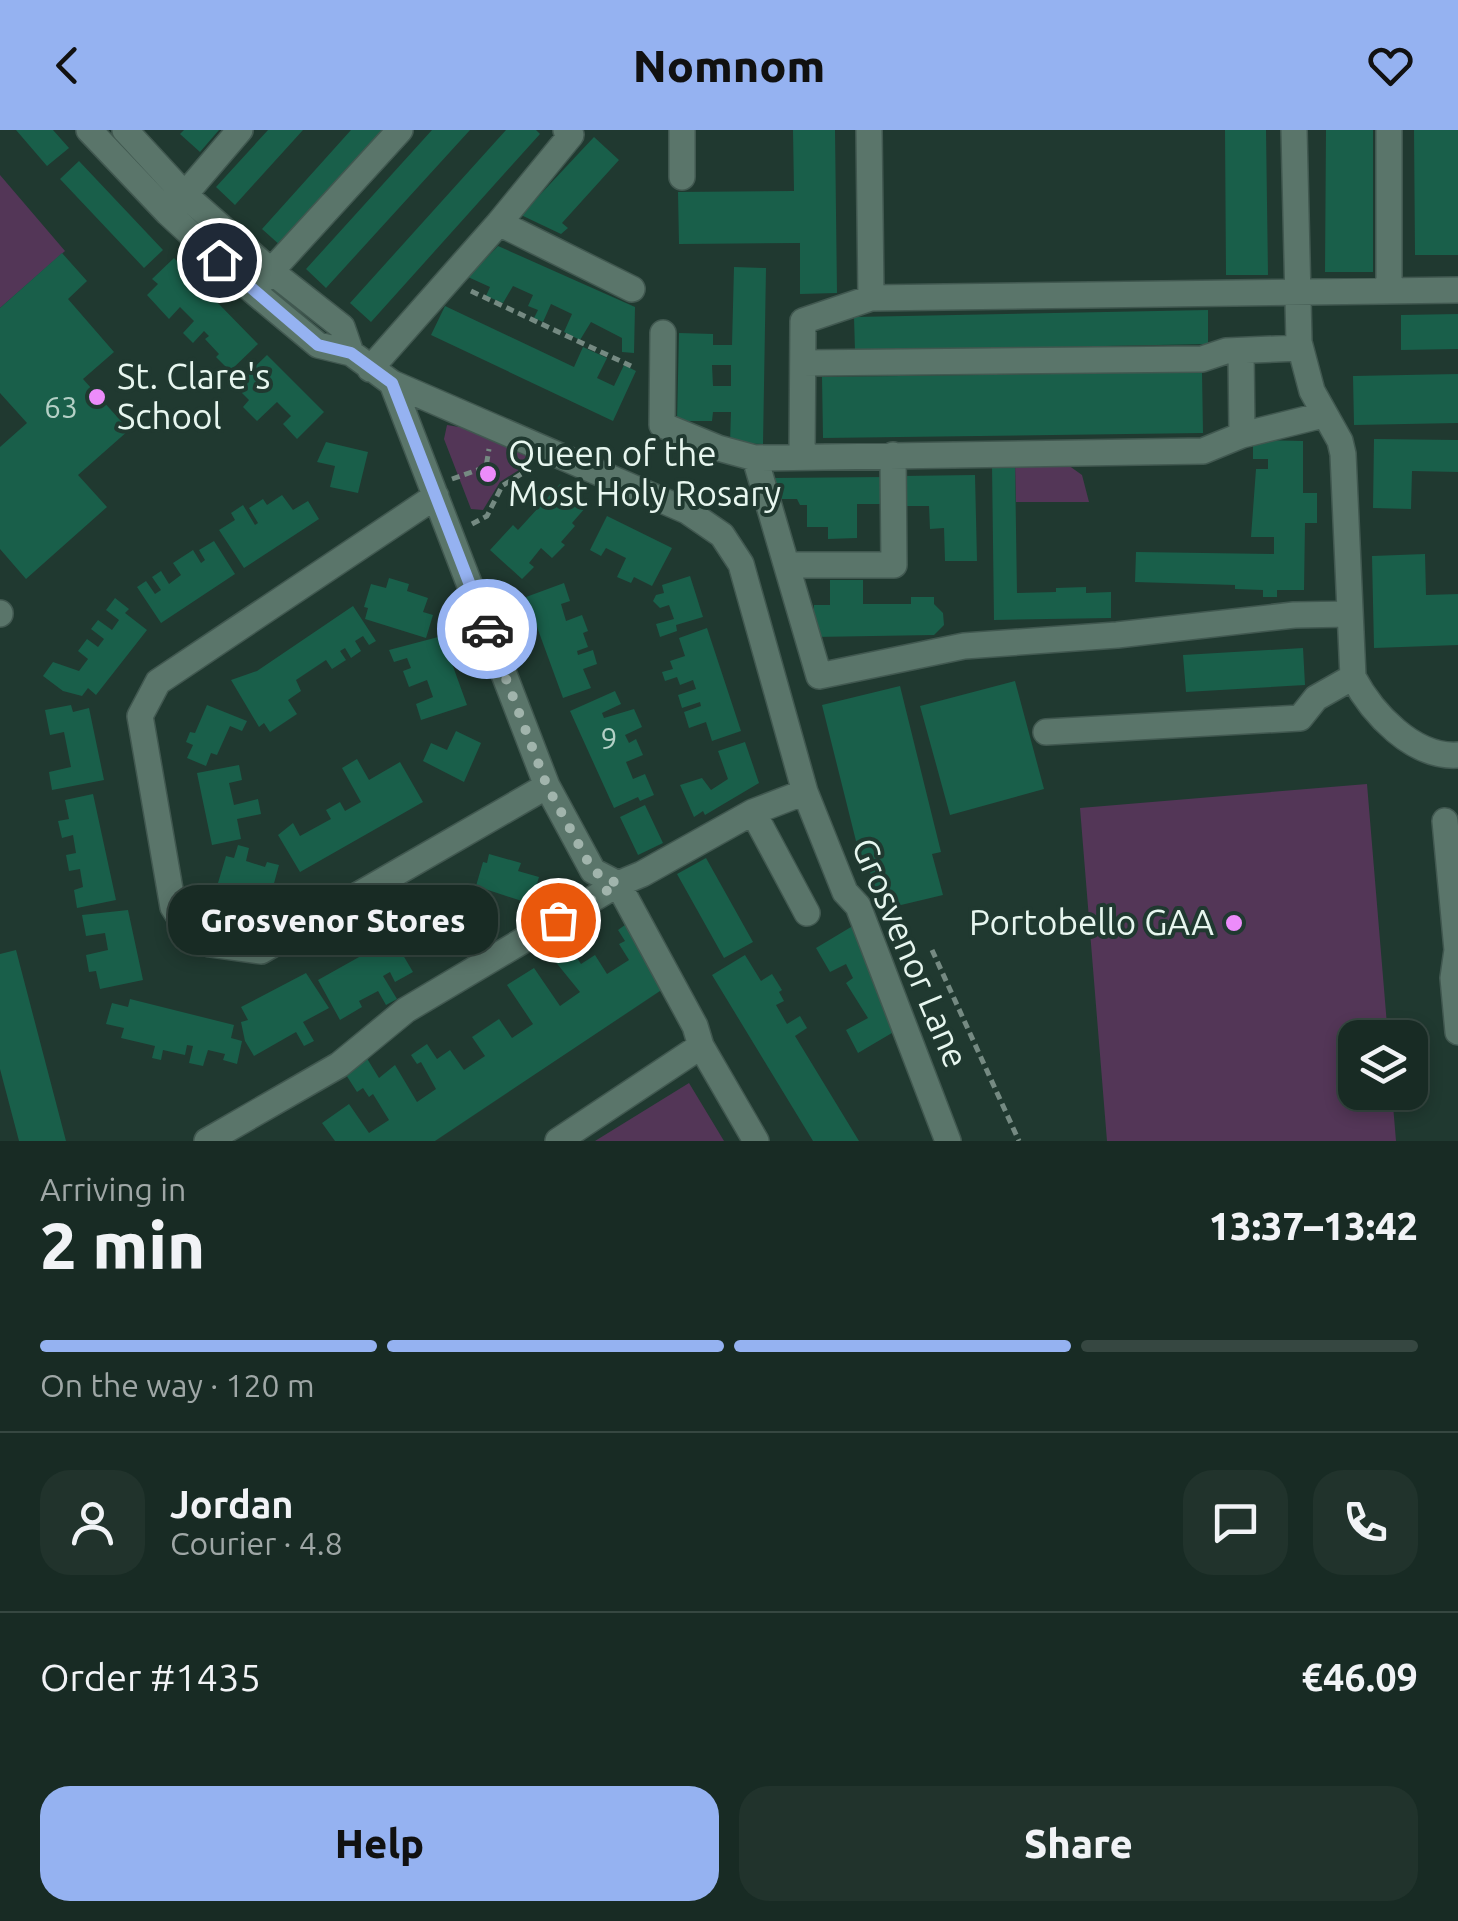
<!DOCTYPE html>
<html lang="en">
<head>
<meta charset="utf-8">
<style>
	body { margin:0; font-family:Ubuntu,sans-serif; background:#21332c; color:#f1f3f6; height:100vh; display:flex; flex-direction:column; font-size:38px; white-space:nowrap }
	* { box-sizing:border-box; margin:0 }
	p { font-size:32px; color:#9fa7a6 }
	.icon { flex:none; width:55px; height:55px; fill:none; stroke:currentColor; stroke-width:2; stroke-linecap:round; stroke-linejoin:round }
	.map { position:relative; height:1011px; overflow:hidden }
	.details { display:flex; flex-direction:column; background:#182b24; flex:1 }
	.details>* { flex:none }
	.buttons { position:absolute; left:1338px; top:890px; display:grid; gap:20px }
	.buttons a { display:grid; place-items:center; width:90px; height:90px; border-radius:20px; background:#182b24; box-shadow:0 5px 15px #0003,0 0 0 2px #364741; font-size:50px }
	.pin { position:absolute; display:grid; place-items:center; width:85px; height:85px; color:#fff; margin:-42px; border:5px solid #fff; border-radius:50%; box-shadow:0 2px 10px #0007 }
	.courier { position:absolute; display:grid; place-items:center; width:100px; height:100px; margin:-50px; border:8px solid #95b2f1; border-radius:50%; background:#fff; color:#222; box-shadow:0 2px 12px #0007 }
	.bubble { position:absolute; height:70px; border-radius:30px; background:#182b24; box-shadow:0 5px 15px #0003,0 0 0 2px #364741; font-size:32px; font-weight:800; line-height:70px; text-align:center }
	.head em { font-style:normal; font-weight:800 }
	.head div { display:flex; flex-direction:column-reverse }
	.head { display:flex; align-items:center; justify-content:space-between; height:170px; padding:0 40px }
	h1 { font-size:65px; font-weight:800; line-height:75px }
	.bar { display:grid; grid-template-columns:repeat(4,1fr); gap:15px 10px; align-content:center; height:120px; padding:0 40px }
	.bar i { height:12px; border-radius:8px; background:#364741 }
	.bar .selected { background:#95b2f1 }
	.bar p { grid-column:span 4 }
	.line { display:flex; align-items:center; gap:25px; padding:0 40px; border-top:2px solid #364741 }
	.line div { flex:1 }
	.round { display:grid; place-items:center; flex:none; width:105px; height:105px; border-radius:30px; background:#21332c }
	.button { display:flex; gap:20px; margin-top:auto; padding:20px 40px }
	.button a { flex:1; height:115px; border-radius:30px; background:#95b2f1; color:#111; font-size:40px; font-weight:800; line-height:115px; text-align:center }
	.button a+a { background:#21332c; color:#f1f3f6 }
	header { display:flex; justify-content:space-between; align-items:center; height:130px; padding:0 40px; background:#95b2f1; color:#111; font-size:45px; font-weight:800 }
	.map>svg:first-child { display:block }
	.green { fill:#533657 }
	.building { fill:#195f4a; fill-rule:evenodd }
	.lines { fill:none; stroke-linecap:round; stroke-linejoin:round }
	.minor-casing { stroke:#415850; stroke-width:28 }
	.path { stroke:#758a82; stroke-width:5; stroke-dasharray:8 5; stroke-linecap:butt }
	.minor { stroke:#5a756a; stroke-width:25 }
	.done { stroke:#a1b4ac; stroke-width:10; stroke-dasharray:0 18 }
	.route { stroke:#95b2f1; stroke-width:12 }
	.poi-dot { fill:#ec8cfa; stroke:#203930; stroke-width:4 }
	.labels { text-anchor:middle; stroke-width:8; stroke-linejoin:round; paint-order:stroke }
	.number-label { font-size:30px; fill:#b4d0c6 }
	.poi-label { font-size:35px; fill:#e7f6ef; stroke:#203930; text-anchor:start }
	.street-label { font-size:35px; fill:#e7f6ef; stroke:#203930 }
</style>
</head>
<body>
<header><svg class="icon" aria-label="back" viewBox="0 0 24 24"><path d="M15 5l-7 7 7 7"/></svg>Nomnom<svg class="icon" aria-label="heart" viewBox="0 0 24 24"><path d="M12 20l-8-8c-3-5 5-10 8-4 3-6 11-1 8 4z"/></svg></header>
<div class="map">
<svg width="1458" height="1011" viewBox="0 0 1458 1011">
	<rect width="100%" height="100%" fill="#203930"/>
	<path class="green" d="M 0,45 L 65,121 L 0,178 Z
		M 447,295 L 471,299 L 526,326 L 525,336 L 500,352 L 483,380 L 471,379 L 444,309 Z
		M 1015,334 L 1068,335 L 1082,345 L 1089,372 L 1016,372 Z
		M 1367,654 L 1388,907 L 1355,908 L 1355,962 L 1392,963 L 1396,1011 L 1107,1011 L 1080,678 Z
		M 689,953 L 724,1011 L 595,1011 Z"/>
	<path class="building" d="M 16,0 L 53,0 L 69,18 L 47,36 Z
		M 184,0 L 219,0 L 200,22 L 180,4 Z
		M 268,0 L 303,0 L 235,75 L 216,57 Z
		M 351,0 L 386,0 L 281,116 L 262,99 Z
		M 432,0 L 470,0 L 326,158 L 306,139 Z
		M 506,0 L 536,0 L 540,4 L 371,192 L 350,173 Z
		M 793,0 L 835,0 L 837,163 L 800,164 L 800,113 L 679,114 L 678,62 L 794,61 Z
		M 1225,0 L 1266,0 L 1268,145 L 1226,145 Z
		M 1326,0 L 1373,0 L 1373,142 L 1325,142 Z
		M 1414,0 L 1458,0 L 1458,125 L 1415,125 Z
		M 594,7 L 619,30 L 562,93 L 568,98 L 561,104 L 521,85 Z
		M 79,31 L 163,120 L 144,138 L 60,49 Z
		M 498,116 L 635,177 L 634,223 L 622,222 L 622,208 L 591,192 L 580,210 L 564,202 L 572,184 L 551,174 L 543,192 L 534,188 L 538,180 L 528,176 L 533,165 L 513,156 L 503,173 L 486,166 L 490,157 L 468,147 Z
		M 62,123 L 87,151 L 68,169 L 114,222 L 83,249 L 129,300 L 78,345 L 107,377 L 26,449 L 0,419 L 0,317 L 27,293 L 0,263 L 0,178 Z
		M 174,128 L 258,214 L 230,241 L 216,227 L 219,224 L 205,209 L 209,206 L 204,201 L 193,213 L 183,203 L 194,191 L 180,177 L 169,189 L 147,165 L 158,154 L 152,149 Z
		M 734,137 L 766,138 L 763,314 L 730,313 L 731,282 L 713,282 L 712,291 L 677,291 L 679,203 L 713,204 L 713,215 L 732,215 ZM 712,235 L 731,235 L 731,256 L 713,256 Z
		M 445,176 L 574,237 L 583,217 L 607,228 L 597,248 L 614,256 L 624,235 L 636,241 L 613,291 L 431,205 Z
		M 1208,180 L 1208,214 L 855,221 L 854,187 Z
		M 1458,184 L 1458,219 L 1401,220 L 1401,185 Z
		M 267,225 L 324,282 L 297,309 L 283,294 L 291,286 L 277,272 L 257,291 L 243,277 L 249,270 L 235,256 Z
		M 1202,242 L 1203,303 L 823,308 L 822,247 Z
		M 1458,244 L 1458,293 L 1354,295 L 1353,246 Z
		M 1374,309 L 1458,310 L 1458,342 L 1412,341 L 1411,379 L 1373,378 Z
		M 1253,310 L 1303,311 L 1303,363 L 1317,363 L 1317,393 L 1305,393 L 1304,460 L 1277,460 L 1277,467 L 1263,467 L 1263,460 L 1235,459 L 1235,455 L 1135,452 L 1136,422 L 1274,424 L 1274,407 L 1251,407 L 1256,339 L 1268,339 L 1268,329 L 1253,329 Z
		M 326,312 L 368,322 L 358,363 L 330,357 L 335,336 L 317,332 Z
		M 1015,334 L 1017,463 L 1056,462 L 1056,458 L 1086,457 L 1086,463 L 1111,462 L 1111,488 L 994,490 L 992,335 Z
		M 975,345 L 977,431 L 945,431 L 944,398 L 930,399 L 929,376 L 902,376 L 901,346 Z
		M 884,347 L 884,374 L 857,374 L 857,408 L 828,409 L 828,397 L 807,397 L 807,375 L 800,375 L 797,369 L 781,369 L 773,348 Z
		M 560,354 L 586,377 L 572,393 L 575,396 L 561,412 L 565,415 L 552,428 L 541,418 L 529,433 L 534,437 L 522,449 L 490,420 L 513,395 L 518,400 Z
		M 282,365 L 293,380 L 308,371 L 319,389 L 244,438 L 219,400 L 235,390 L 231,383 L 243,375 L 255,395 L 258,393 L 249,378 L 263,369 L 267,375 Z
		M 607,386 L 672,418 L 652,456 L 634,447 L 631,453 L 617,447 L 626,428 L 606,418 L 601,426 L 590,420 Z
		M 214,411 L 235,444 L 161,493 L 137,457 L 146,451 L 155,464 L 161,460 L 152,447 L 161,441 L 169,454 L 181,445 L 173,433 L 193,420 L 201,433 L 205,430 L 199,420 Z
		M 1425,424 L 1426,465 L 1458,464 L 1458,515 L 1374,518 L 1372,426 Z
		M 690,446 L 703,487 L 676,495 L 677,501 L 660,507 L 656,494 L 674,489 L 669,475 L 660,478 L 653,471 L 656,465 L 664,463 L 662,455 Z
		M 389,448 L 409,454 L 407,461 L 428,468 L 423,482 L 433,485 L 426,508 L 365,489 L 368,478 L 364,477 L 371,454 L 386,458 Z
		M 830,450 L 863,450 L 863,474 L 911,474 L 911,467 L 934,467 L 934,474 L 943,483 L 944,495 L 934,505 L 814,507 L 814,475 L 830,475 Z
		M 564,453 L 570,471 L 561,474 L 566,491 L 582,485 L 588,501 L 583,503 L 588,517 L 577,521 L 578,525 L 593,520 L 597,534 L 583,539 L 591,558 L 563,568 L 526,467 Z
		M 115,468 L 129,479 L 125,483 L 147,500 L 96,565 L 88,558 L 82,566 L 63,561 L 43,546 L 53,532 L 79,541 L 88,529 L 78,521 L 87,509 L 98,517 L 104,509 L 91,499 L 98,490 L 112,500 L 119,490 L 106,480 Z
		M 353,476 L 376,511 L 369,515 L 363,506 L 355,511 L 361,521 L 351,528 L 345,518 L 340,521 L 346,530 L 332,539 L 326,530 L 296,550 L 301,561 L 288,570 L 297,584 L 270,602 L 264,593 L 259,597 L 231,550 L 257,541 Z
		M 707,498 L 741,601 L 712,611 L 706,592 L 689,598 L 684,582 L 701,576 L 700,572 L 682,578 L 678,565 L 696,559 L 693,550 L 680,555 L 677,547 L 665,551 L 662,542 L 673,539 L 670,531 L 685,526 L 679,508 Z
		M 442,506 L 467,575 L 421,590 L 416,574 L 433,567 L 427,550 L 409,557 L 403,541 L 411,538 L 407,528 L 394,532 L 389,520 Z
		M 1303,518 L 1305,555 L 1186,562 L 1183,525 Z
		M 1015,551 L 1044,659 L 950,685 L 920,576 Z
		M 900,556 L 941,722 L 932,724 L 943,765 L 880,780 L 869,738 L 863,739 L 822,575 Z
		M 615,561 L 621,574 L 602,583 L 604,588 L 634,579 L 642,597 L 625,605 L 629,613 L 636,609 L 643,625 L 626,632 L 633,649 L 645,644 L 654,665 L 640,671 L 638,667 L 614,678 L 570,581 Z
		M 71,575 L 73,582 L 89,578 L 104,650 L 52,660 L 49,642 L 71,637 L 64,602 L 50,605 L 45,580 Z
		M 207,575 L 247,591 L 242,601 L 230,596 L 217,625 L 211,623 L 206,636 L 187,628 L 193,615 L 186,612 L 190,602 L 195,603 Z
		M 456,601 L 481,613 L 464,652 L 423,631 L 431,613 L 447,620 Z
		M 745,612 L 759,653 L 705,685 L 703,681 L 694,687 L 680,655 L 702,648 L 711,660 L 728,649 L 718,621 Z
		M 357,629 L 369,650 L 400,632 L 423,672 L 300,742 L 278,705 L 293,693 L 300,706 L 331,689 L 326,680 L 340,672 L 345,681 L 361,672 L 342,638 Z
		M 239,635 L 242,650 L 229,653 L 234,675 L 258,669 L 261,684 L 237,689 L 241,709 L 212,715 L 197,643 Z
		M 93,664 L 116,770 L 77,778 L 74,760 L 83,757 L 80,739 L 69,741 L 66,725 L 76,723 L 73,705 L 62,708 L 58,691 L 69,689 L 65,670 Z
		M 645,675 L 663,713 L 638,725 L 620,687 Z
		M 238,715 L 249,718 L 246,731 L 265,737 L 267,732 L 279,735 L 273,757 L 262,755 L 259,765 L 218,753 L 226,726 L 234,728 Z
		M 489,724 L 521,733 L 518,741 L 539,747 L 531,774 L 476,756 L 483,732 L 487,733 Z
		M 706,728 L 753,812 L 724,828 L 677,744 Z
		M 462,753 L 483,788 L 478,791 L 480,796 L 468,803 L 465,798 L 460,801 L 463,807 L 453,813 L 446,800 L 414,817 L 399,790 Z
		M 128,780 L 143,850 L 100,859 L 96,841 L 89,842 L 86,825 L 108,820 L 105,803 L 86,806 L 82,785 Z
		M 856,794 L 897,900 L 858,923 L 846,900 L 868,888 L 846,853 L 853,848 L 846,834 L 830,842 L 816,818 Z
		M 625,795 L 666,857 L 435,1011 L 335,1011 L 322,993 L 349,974 L 369,1003 L 389,990 L 373,964 L 369,967 L 363,958 L 357,962 L 341,937 L 363,922 L 379,948 L 395,935 L 417,972 L 436,959 L 421,932 L 417,934 L 411,925 L 427,914 L 437,929 L 450,920 L 464,940 L 485,926 L 472,907 L 499,889 L 512,908 L 533,894 L 507,855 L 534,838 L 560,876 L 580,862 L 554,830 L 571,819 L 581,834 L 595,825 L 607,844 L 629,830 L 619,814 L 625,811 L 618,800 Z
		M 393,808 L 413,842 L 395,852 L 390,842 L 383,846 L 397,869 L 386,875 L 378,861 L 359,871 L 362,877 L 340,890 L 318,850 Z
		M 16,820 L 66,1011 L 19,1011 L 0,939 L 0,824 Z
		M 745,825 L 761,851 L 772,844 L 782,860 L 779,862 L 784,871 L 776,875 L 787,894 L 800,886 L 807,898 L 795,906 L 859,1011 L 813,1011 L 712,845 Z
		M 306,843 L 329,878 L 303,892 L 314,911 L 304,916 L 296,902 L 254,926 L 245,911 L 241,892 L 248,890 L 241,877 Z
		M 130,869 L 234,895 L 231,908 L 242,911 L 237,934 L 223,930 L 225,924 L 208,920 L 203,936 L 189,933 L 193,916 L 187,915 L 185,925 L 163,920 L 161,930 L 152,928 L 155,916 L 121,908 L 124,898 L 106,894 L 112,873 L 128,877 Z"/>
	<g class="lines">
		<defs>
			<path id="minor" d="M 89,0 L 168,83 L 253,161 L 318,215 L 351,223 L 392,253 L 687,381 L 722,405 L 741,434 L 805,662 L 845,762 L 858,776 L 948,1011
				M 125,0 L 185,65 L 272,142 L 342,197 L 351,223
				M 682,0 L 682,47
				M 869,0 L 871,168
				M 1294,0 L 1299,212 L 1312,261 L 1340,311 L 1343,324 L 1353,547 C 1372,583 1413,628 1458,625
				M 1389,0 L 1389,161
				M 175,76 L 240,0
				M 499,93 L 632,159
				M 262,151 L 400,0
				M 663,203 L 662,295 L 718,318 L 755,328 L 1203,321 L 1242,305 L 1323,285
				M 1241,221 L 1242,305
				M 803,233 L 1202,229 L 1226,221 L 1300,218
				M 370,239 L 499,93 L 571,5 L 566,0
				M 392,253 L 547,656 L 593,741 L 618,754 L 695,896 L 701,916 L 756,1011
				M 802,326 L 803,191 L 871,168 L 1458,160
				M 755,328 L 819,546 L 964,516 L 1117,505 L 1294,485 L 1350,484
				M 436,366 L 158,552 L 140,586 L 173,777 L 191,805 L 210,814 L 261,821 L 547,656
				M 787,435 L 894,435 L 893,325
				M 0,483 L 0,484
				M 1046,602 L 1300,588 L 1316,568 L 1353,547
				M 753,682 L 807,783
				M 1445,691 L 1457,820 L 1453,848 L 1458,902
				M 207,1011 L 339,935 L 406,880 L 618,754 L 642,744 L 753,682 L 805,662
				M 558,1011 L 701,916"/>
		</defs>
		<use href="#minor" class="minor-casing"/>
		<path class="path" d="M 471,161 L 631,236
			M 452,349 L 486,337 L 489,319
			M 472,394 L 487,386 L 502,356 L 531,338
			M 932,820 L 1019,1011"/>
		<use href="#minor" class="minor"/>
	</g>
	<g class="lines">
		<path class="done" d="M 487,499 L 547,656 L 593,741 L 618,754 L 558,790"/>
		<path class="route" d="M 219,130 L 318,215 L 351,223 L 392,253 L 487,499"/>
	</g>
	<g class="poi-dot">
		<circle cx="97" cy="267" r="10"/>
		<circle cx="488" cy="344" r="10"/>
		<circle cx="1234" cy="793" r="10"/>
	</g>
	<g class="labels">
		<g class="number-label">
			<text x="61" y="288">63</text>
			<text x="609" y="619">9</text>
		</g>
		<g class="poi-label">
			<text x="117" y="259">St. Clare's<tspan x="117" dy="40">School</tspan></text>
			<text x="508" y="336">Queen of the<tspan x="508" dy="40">Most Holy Rosary</tspan></text>
			<text x="1214" y="805" text-anchor="end">Portobello GAA</text>
		</g>
		<g class="street-label">
			<text transform="translate(910 823) rotate(67)" y="12">Grosvenor Lane</text>
		</g>
	</g>
</svg>
<div class="buttons">
<a><svg class="icon" aria-label="layers" viewBox="0 0 24 24"><path d="M12 4l9 5-9 5-9-5zM3 14l9 5 9-5"/></svg></a>
</div>
<div class="pin" style="left:558px;top:790px;background:#ea580c"><svg class="icon" aria-label="bag" viewBox="0 0 24 24"><path d="M5 8h14l-1 12H6zM9 8a3 3 0 0 1 6 0"/></svg></div>
<div class="pin" style="left:219px;top:130px;background:#1f2937"><svg class="icon" aria-label="home" viewBox="0 0 24 24"><path d="M3 11l9-7 9 7M6 9v11h12V9"/></svg></div>
<div class="courier" style="left:487px;top:499px"><svg class="icon" aria-label="car" viewBox="0 0 24 24"><path d="M5 17H2v-5l4-1 3-4h7l3 4 3 1v5h-3M9 17h6M6 11h13"/><circle cx="7" cy="17" r="2"/><circle cx="17" cy="17" r="2"/></svg></div>
<div class="bubble" style="left:168px;top:755px;width:330px">Grosvenor Stores</div>
</div>
<section class="details">
<div class="head"><div><h1>2 min</h1><p>Arriving in</p></div><em>13:37–13:42</em></div>
<div class="bar"><i class="selected"></i><i class="selected"></i><i class="selected"></i><i></i><p>On the way · 120 m</p></div>
<div class="line" style="height:180px"><a class="round"><svg class="icon" aria-label="person" viewBox="0 0 24 24"><circle cx="12" cy="8" r="4"/><path d="M4 21q1-7 8-7t8 7"/></svg></a><div><b>Jordan</b><p>Courier · 4.8</p></div><a class="round"><svg class="icon" aria-label="chat" viewBox="0 0 24 24"><path d="M4 5h16v11H9l-5 4z"/></svg></a><a class="round"><svg class="icon" aria-label="phone" viewBox="0 0 24 24"><path d="M5 4h4l2 5-3 2q2 4 5 5l2-3 5 2v4C11 20 4 13 5 4z"/></svg></a></div>
<div class="line" style="height:130px"><div>Order #1435</div><b>€46.09</b></div>
<div class="button"><a>Help</a><a>Share</a></div>
</section>
</body>
</html>
